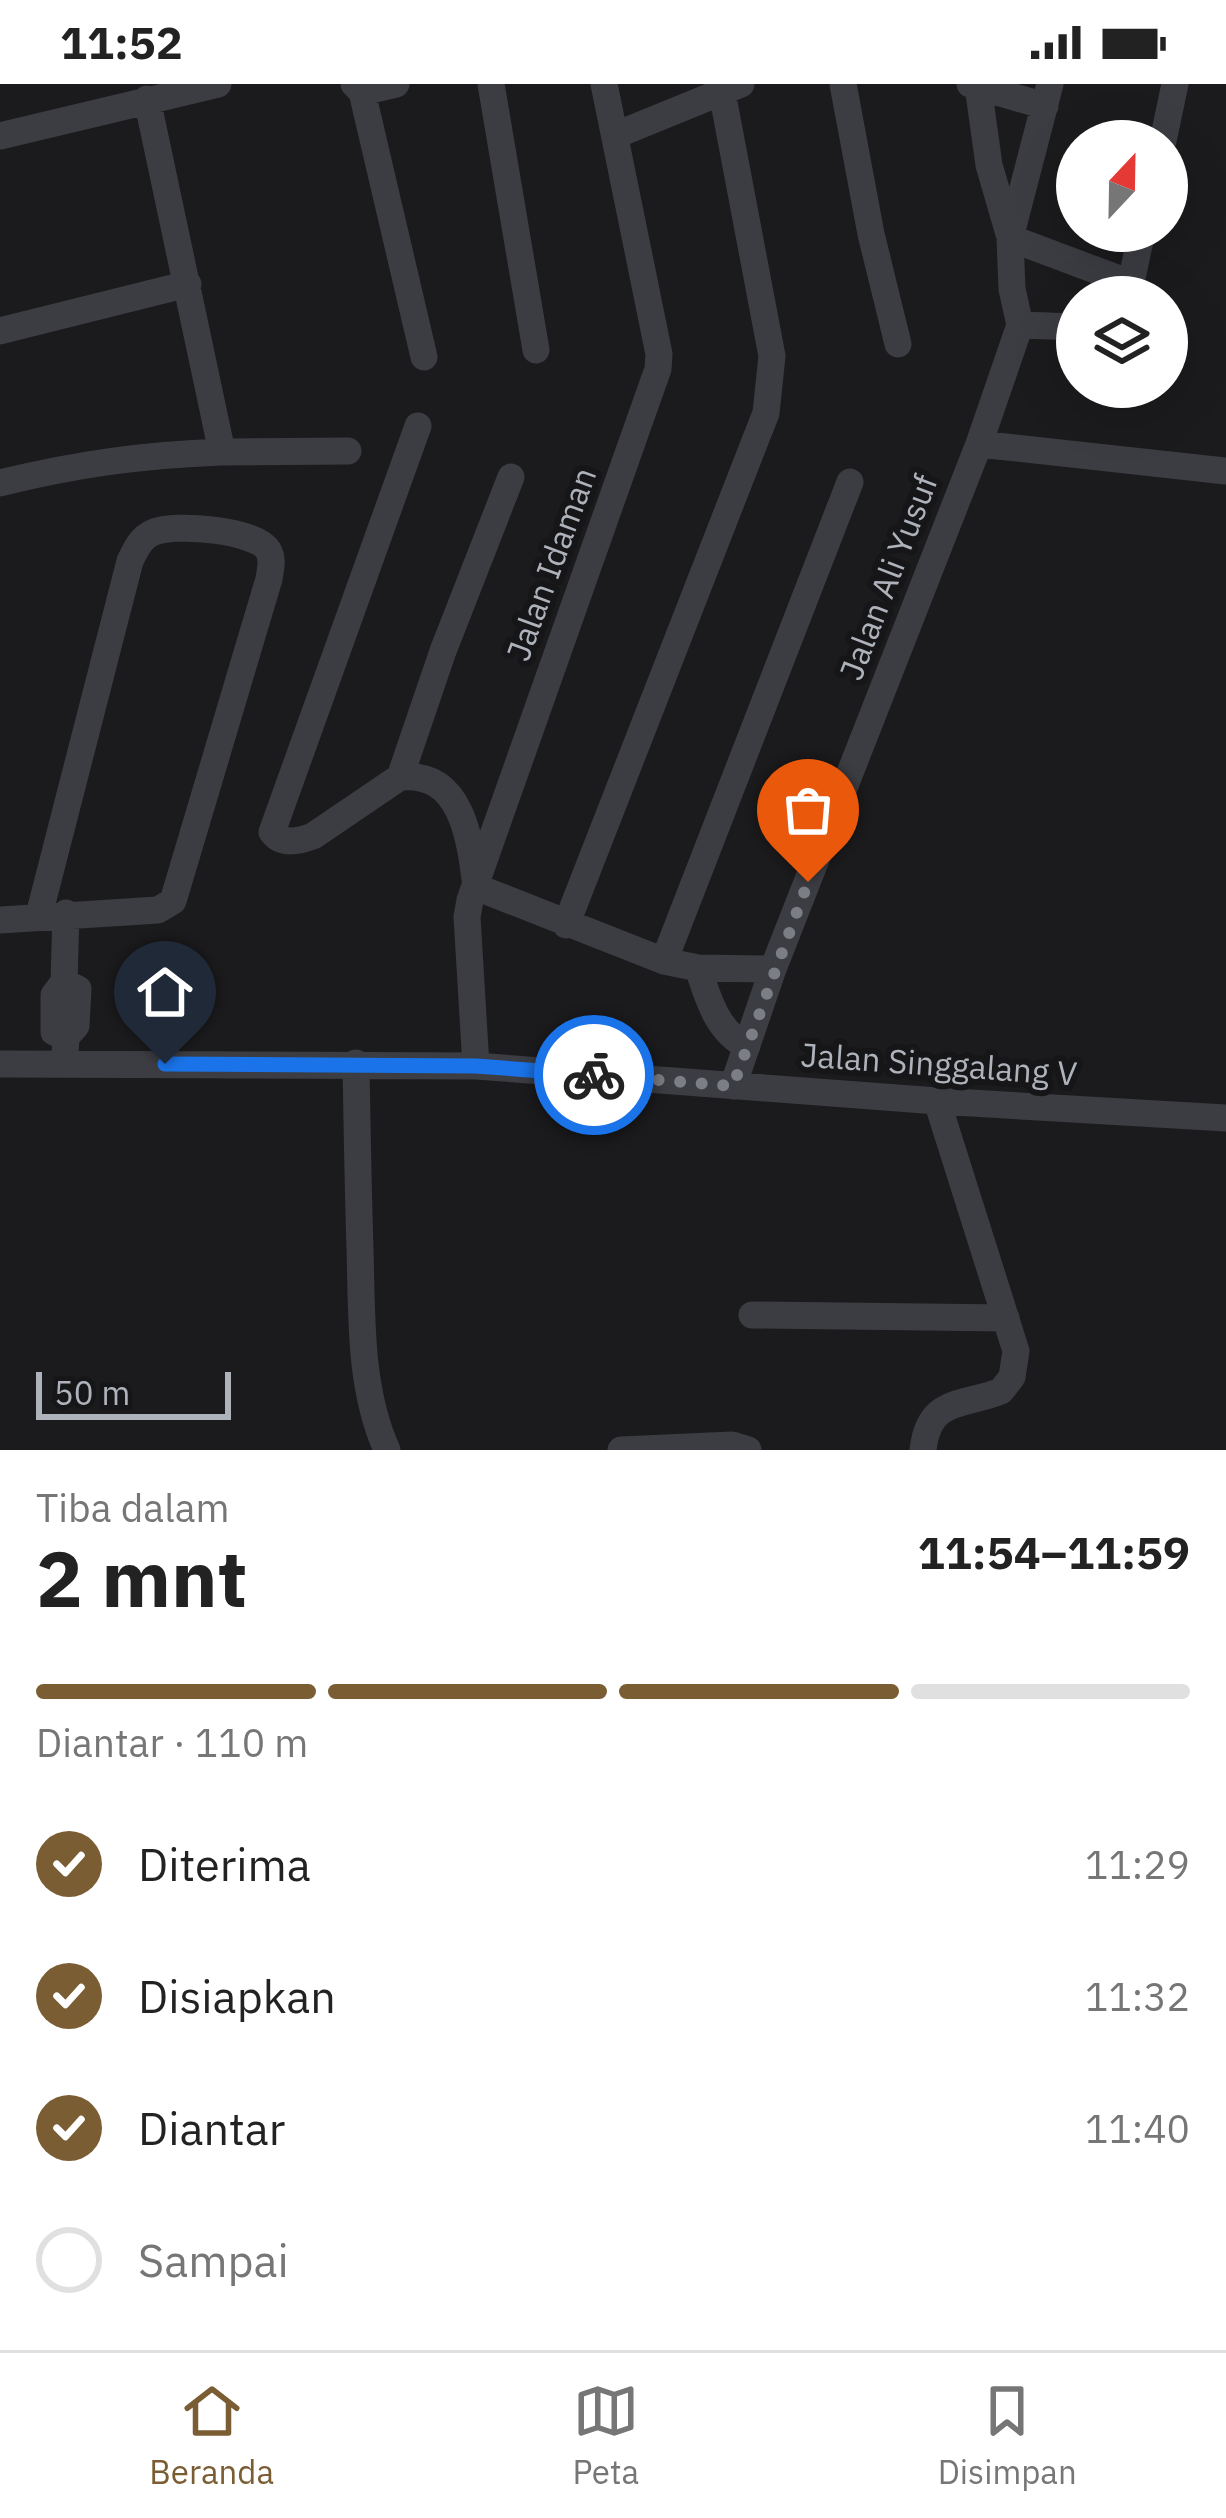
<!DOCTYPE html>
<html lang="id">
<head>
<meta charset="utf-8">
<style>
	body { margin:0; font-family:"IBM Plex Sans",sans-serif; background:#f6f6f6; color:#222; height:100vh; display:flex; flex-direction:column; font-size:45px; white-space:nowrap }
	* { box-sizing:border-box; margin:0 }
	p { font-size:39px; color:#767676 }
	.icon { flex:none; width:66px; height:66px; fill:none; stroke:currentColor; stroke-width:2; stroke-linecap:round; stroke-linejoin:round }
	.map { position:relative; height:1366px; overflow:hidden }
	.side { display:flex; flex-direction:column; background:#fff; flex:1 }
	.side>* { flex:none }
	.needle { width:78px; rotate:22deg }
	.fabs { position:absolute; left:1056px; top:36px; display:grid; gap:24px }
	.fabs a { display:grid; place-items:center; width:132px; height:132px; border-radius:50%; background:#fff; box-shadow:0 12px 48px #0002; font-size:60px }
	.scale { position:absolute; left:36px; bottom:30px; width:195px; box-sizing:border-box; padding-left:12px; border:6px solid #aeb3bb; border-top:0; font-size:33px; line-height:42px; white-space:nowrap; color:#aeb3bb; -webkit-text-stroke:9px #161618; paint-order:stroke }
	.pin { position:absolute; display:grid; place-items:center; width:102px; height:102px; color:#fff; margin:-123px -51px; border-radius:50% 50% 50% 0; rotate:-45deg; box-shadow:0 0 12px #0007 }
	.pin .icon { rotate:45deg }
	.courier { position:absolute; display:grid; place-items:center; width:120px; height:120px; margin:-60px; border:9px solid #1a73e8; border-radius:50%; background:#fff; color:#222; box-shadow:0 3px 15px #0007 }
	.summary em { font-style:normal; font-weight:700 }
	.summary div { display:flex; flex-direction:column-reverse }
	.summary { display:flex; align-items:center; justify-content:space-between; height:204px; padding:0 36px }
	h1 { font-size:78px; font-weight:700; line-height:90px }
	.bar { display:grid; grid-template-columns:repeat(4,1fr); gap:18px 12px; align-content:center; height:144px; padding:0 36px }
	.bar i { height:15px; border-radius:9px; background:#e0e0e0 }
	.bar .active { background:#7b5d34 }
	.bar p { grid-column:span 4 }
	ol { padding:0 36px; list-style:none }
	li { display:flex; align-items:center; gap:36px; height:132px }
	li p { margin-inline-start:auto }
	li .icon { padding:12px; border-radius:50%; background:#7b5d34; color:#fff; stroke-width:4 }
	li:last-child { color:#767676 }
	li i { width:66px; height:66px; border:6px solid #e0e0e0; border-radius:50% }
	.status { display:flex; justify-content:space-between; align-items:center; height:84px; padding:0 60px; background:#fff; direction:ltr }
	.status svg { height:33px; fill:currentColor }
	.tab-bar { display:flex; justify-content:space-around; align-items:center; height:168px; border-top:3px solid #e0e0e0; background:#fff; font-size:33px; color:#767676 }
	.tab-bar a { display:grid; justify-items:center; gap:6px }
	.tab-bar .active { color:#7b5d34 }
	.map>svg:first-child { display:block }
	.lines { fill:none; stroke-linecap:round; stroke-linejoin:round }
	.minor { stroke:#3c3d42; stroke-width:27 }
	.done { stroke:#7b7e84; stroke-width:12; stroke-dasharray:0 21.6 }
	.route { stroke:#1a73e8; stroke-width:15 }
	.labels { text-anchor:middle; stroke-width:12; stroke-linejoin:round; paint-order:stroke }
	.street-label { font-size:33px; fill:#aeb3bb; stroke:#161618 }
</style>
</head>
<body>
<div class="status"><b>11:52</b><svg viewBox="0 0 49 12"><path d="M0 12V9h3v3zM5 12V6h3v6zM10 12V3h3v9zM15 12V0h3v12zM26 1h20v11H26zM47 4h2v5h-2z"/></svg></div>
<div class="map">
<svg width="1226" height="1366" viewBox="0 0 1226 1366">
	<rect width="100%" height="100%" fill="#1b1b1d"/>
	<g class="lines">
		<path class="minor" d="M 354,0 L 362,8 L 396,0
			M 491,0 L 536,266
			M 843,0 L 871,150 L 898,260
			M 970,0 L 1045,22
			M 978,2 L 989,81 L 1009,150
			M 362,8 L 424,273
			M 616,51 L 741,0
			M 0,52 L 218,0
			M 1163,57 L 1175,0
			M 1010,154 L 1130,199
			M 1128,213 L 1142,147
			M 1020,241 L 1077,243
			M 0,247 L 188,200
			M 979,360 L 1226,387
			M 222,368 L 348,367
			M 511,393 L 443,567 L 400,693 C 462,687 470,754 476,803 L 664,877 L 850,398
			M 0,399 C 77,380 143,371 222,368 L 147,15
			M 400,693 L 313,752 C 300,757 282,762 272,748 L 418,342
			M 0,836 L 158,826 L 173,817 L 269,495 C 270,486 274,476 268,466 C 255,446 175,439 154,448 C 141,453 136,465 130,477 L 39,831
			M 566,841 L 766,329 L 772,272 L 722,8
			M 664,877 L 698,884 L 773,885
			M 698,884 C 708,914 717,948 747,962
			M 64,898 L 78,905 L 76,942 L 66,953 L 65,969
			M 66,953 L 54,948 L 54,911 L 64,898 L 66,829
			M 356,979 C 357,1041 358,1103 360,1165 C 362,1232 359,1304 387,1366
			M 0,980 L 476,982 L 937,1017 L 1226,1034
			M 476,982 L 467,833 L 470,816 L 658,285 L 659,270 L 604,0
			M 733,1002 L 773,885 L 979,360 L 1020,241 L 1012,205 L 1010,154 L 1050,0
			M 752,1231 L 1006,1234
			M 621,1366 L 732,1361 L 748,1366
			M 923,1366 C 929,1313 961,1323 1001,1307 L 1012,1293 L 1016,1267 L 937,1017"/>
	</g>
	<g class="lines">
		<path class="done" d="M 594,991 L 733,1002 L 808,798"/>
		<path class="route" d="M 165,980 L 476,982 L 594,991"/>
	</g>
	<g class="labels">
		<g class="street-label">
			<text transform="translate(551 480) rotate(-70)" y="12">Jalan Idaman</text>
			<text transform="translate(888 493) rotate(-69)" y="12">Jalan Ali Yusuf</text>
			<text transform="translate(939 980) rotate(4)" y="12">Jalan Singgalang V</text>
		</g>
	</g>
</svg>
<div class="fabs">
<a><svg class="needle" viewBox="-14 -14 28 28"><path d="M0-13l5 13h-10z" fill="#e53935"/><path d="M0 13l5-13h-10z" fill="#767676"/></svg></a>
<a><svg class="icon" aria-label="layers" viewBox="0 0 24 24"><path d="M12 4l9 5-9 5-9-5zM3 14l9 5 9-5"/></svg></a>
</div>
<div class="scale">50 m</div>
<div class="pin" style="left:808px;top:798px;background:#ea580c"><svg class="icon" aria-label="bag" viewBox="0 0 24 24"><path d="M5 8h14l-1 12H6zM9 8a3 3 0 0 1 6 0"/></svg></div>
<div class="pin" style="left:165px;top:980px;background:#1f2937"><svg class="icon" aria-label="home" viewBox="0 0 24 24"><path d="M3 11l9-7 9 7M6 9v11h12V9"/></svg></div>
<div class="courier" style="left:594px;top:991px"><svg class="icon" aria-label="bike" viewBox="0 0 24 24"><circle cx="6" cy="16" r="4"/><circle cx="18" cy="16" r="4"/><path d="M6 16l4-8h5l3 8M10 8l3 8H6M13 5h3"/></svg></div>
</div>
<section class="side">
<div class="summary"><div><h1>2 mnt</h1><p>Tiba dalam</p></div><em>11:54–11:59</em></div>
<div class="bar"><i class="active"></i><i class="active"></i><i class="active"></i><i></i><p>Diantar · 110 m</p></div>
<ol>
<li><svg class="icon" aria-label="check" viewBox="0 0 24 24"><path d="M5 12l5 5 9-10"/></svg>Diterima<p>11:29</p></li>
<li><svg class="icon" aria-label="check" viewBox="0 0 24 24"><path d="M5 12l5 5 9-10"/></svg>Disiapkan<p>11:32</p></li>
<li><svg class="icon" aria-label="check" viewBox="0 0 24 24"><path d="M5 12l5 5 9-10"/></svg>Diantar<p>11:40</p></li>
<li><i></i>Sampai</li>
</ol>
</section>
<nav class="tab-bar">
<a class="active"><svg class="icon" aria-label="home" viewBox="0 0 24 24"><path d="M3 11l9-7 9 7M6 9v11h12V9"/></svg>Beranda</a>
<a><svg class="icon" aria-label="map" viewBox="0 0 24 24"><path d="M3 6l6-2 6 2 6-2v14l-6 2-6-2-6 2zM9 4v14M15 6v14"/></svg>Peta</a>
<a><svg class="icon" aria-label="saved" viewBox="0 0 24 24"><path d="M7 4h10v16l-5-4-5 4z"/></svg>Disimpan</a>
</nav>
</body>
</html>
